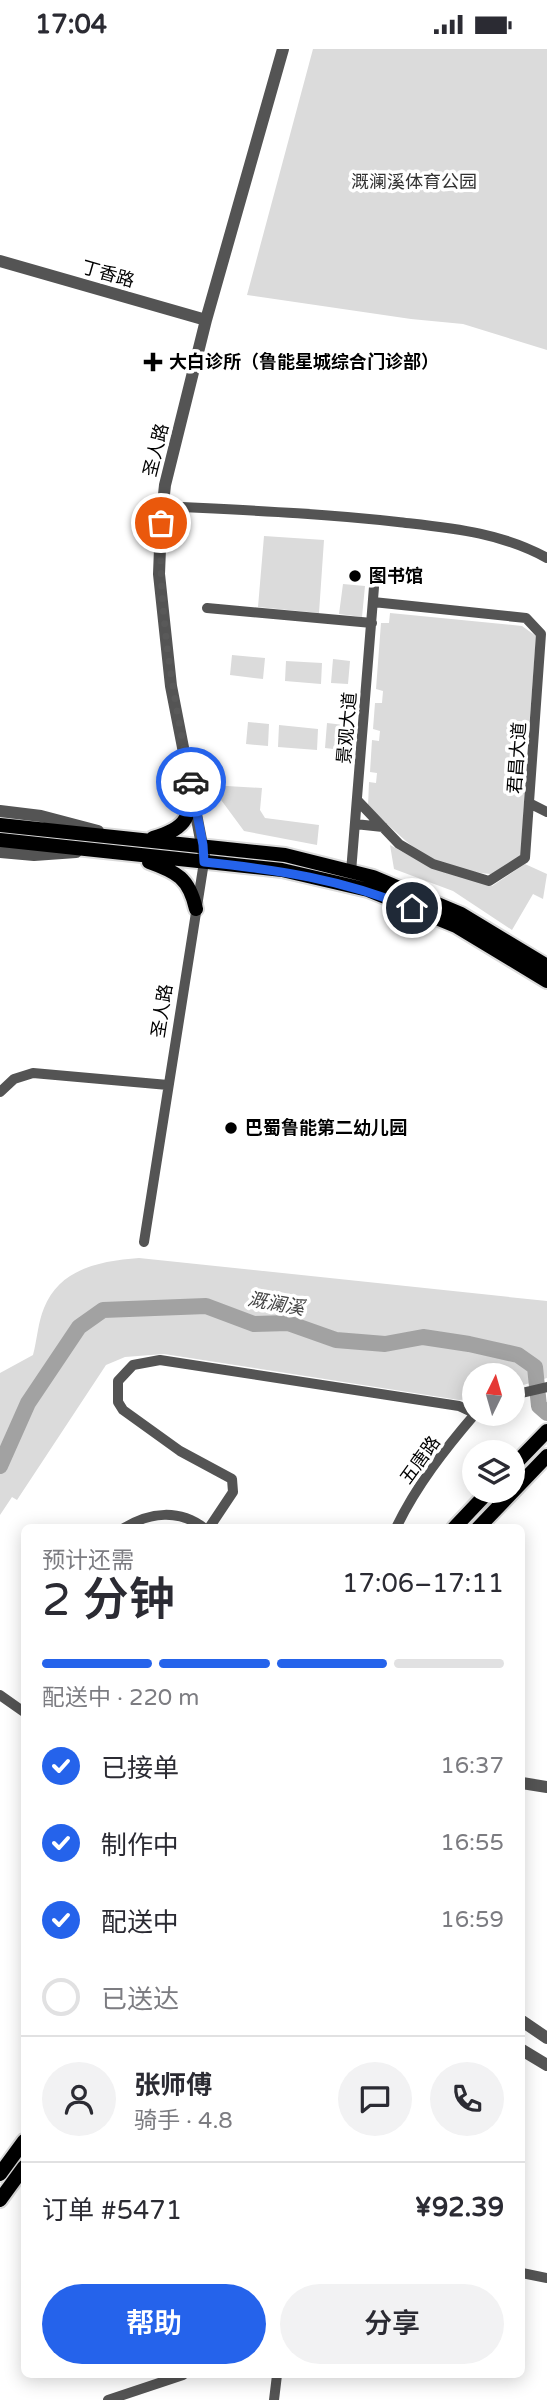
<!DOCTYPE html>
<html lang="zh">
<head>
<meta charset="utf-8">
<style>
	body { margin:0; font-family:"Varela Round","Noto Sans SC",sans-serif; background:#f2f2f3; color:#2b2b33; height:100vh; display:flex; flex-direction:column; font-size:26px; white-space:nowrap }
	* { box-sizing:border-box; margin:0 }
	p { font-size:23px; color:#7c7c81 }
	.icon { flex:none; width:38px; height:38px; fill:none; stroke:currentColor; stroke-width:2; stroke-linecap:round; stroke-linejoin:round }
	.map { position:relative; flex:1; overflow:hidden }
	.side { position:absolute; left:21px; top:1475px; width:504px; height:854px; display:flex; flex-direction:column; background:#fff; border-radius:10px; box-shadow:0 4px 18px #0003 }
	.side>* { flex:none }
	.needle { width:46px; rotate:5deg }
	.tools { position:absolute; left:462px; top:1314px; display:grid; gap:14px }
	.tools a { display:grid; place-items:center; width:63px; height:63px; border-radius:50%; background:#fff; box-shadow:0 4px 18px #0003; font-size:35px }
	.pin { position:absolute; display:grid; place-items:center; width:60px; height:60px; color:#fff; margin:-30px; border:4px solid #fff; border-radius:50%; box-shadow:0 2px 7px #0007 }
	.courier { position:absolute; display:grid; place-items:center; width:70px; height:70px; margin:-35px; border:5px solid #2563eb; border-radius:50%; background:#fff; color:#222; box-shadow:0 2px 9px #0007 }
	.overview em { font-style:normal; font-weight:600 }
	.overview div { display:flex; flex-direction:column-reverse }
	.overview { display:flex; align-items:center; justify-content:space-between; height:119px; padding:0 21px }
	h1 { font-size:46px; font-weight:600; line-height:52px }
	.bar { display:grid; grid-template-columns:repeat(4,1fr); gap:10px 7px; align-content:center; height:84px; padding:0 21px }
	.bar i { height:9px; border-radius:5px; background:#e1e1e2 }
	.bar .active { background:#2563eb }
	.bar p { grid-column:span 4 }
	.line { display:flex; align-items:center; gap:18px; padding:0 21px; border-top:2px solid #e1e1e2 }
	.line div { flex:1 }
	.round { display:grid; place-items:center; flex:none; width:74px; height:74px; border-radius:37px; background:#f2f2f3 }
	ol { padding:0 21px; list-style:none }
	li { display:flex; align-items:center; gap:21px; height:77px }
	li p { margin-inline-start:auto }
	li .icon { padding:7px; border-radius:50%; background:#2563eb; color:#fff; stroke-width:4 }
	li:last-child { color:#7c7c81 }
	li i { width:38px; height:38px; border:4px solid #e1e1e2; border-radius:50% }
	.primary-button { display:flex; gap:14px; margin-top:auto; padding:14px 21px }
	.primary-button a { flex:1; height:80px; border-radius:42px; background:#2563eb; color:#fff; font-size:28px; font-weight:600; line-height:80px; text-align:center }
	.primary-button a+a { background:#f2f2f3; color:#2b2b33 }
	.status { display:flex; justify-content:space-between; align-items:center; height:49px; padding:0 35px; background:#fff; direction:ltr }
	.status svg { height:19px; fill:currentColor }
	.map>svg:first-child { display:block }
	.green { fill:#dbdbdb }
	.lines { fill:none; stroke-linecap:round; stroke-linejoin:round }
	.river { stroke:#a2a2a2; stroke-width:16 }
	.primary-casing { stroke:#dbdbdb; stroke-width:18 }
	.minor { stroke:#545454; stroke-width:10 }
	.tertiary { stroke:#545454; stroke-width:12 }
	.primary { stroke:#000; stroke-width:14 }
	.done { stroke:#595959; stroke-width:7; stroke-dasharray:0 12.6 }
	.route { stroke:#2563eb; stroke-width:9 }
	.poi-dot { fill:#000; stroke:#fff; stroke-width:2.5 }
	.labels { text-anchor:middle; stroke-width:7; stroke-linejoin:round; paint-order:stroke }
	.park-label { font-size:18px; fill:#323232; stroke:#fff }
	.street-label { font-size:18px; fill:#000; stroke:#fff }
	.poi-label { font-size:18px; font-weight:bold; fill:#000; stroke:#fff; text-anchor:start }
	.water-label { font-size:19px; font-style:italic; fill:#434343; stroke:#fff }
</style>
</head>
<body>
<div class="status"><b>17:04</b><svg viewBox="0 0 49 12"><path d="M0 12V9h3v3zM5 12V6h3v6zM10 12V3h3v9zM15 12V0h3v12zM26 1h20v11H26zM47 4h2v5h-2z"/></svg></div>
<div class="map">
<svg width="547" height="2351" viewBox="0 0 547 2351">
	<rect width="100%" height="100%" fill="#fff"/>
	<path class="green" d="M 313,0 L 547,0 L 547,301 L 463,275 L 411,270 L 247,246 Z
		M 264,487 L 324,491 L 319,564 L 258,558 Z
		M 343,535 L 365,537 L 362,568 L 339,565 Z
		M 390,564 L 522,577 L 536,587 L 529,681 L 515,679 L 513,714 L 526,717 L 521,808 L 491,825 C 427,820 412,797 368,757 L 369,733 L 376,734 L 377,724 L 370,723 L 372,691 L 379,692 L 380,682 L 373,680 L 375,654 L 382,654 L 383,642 L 376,640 L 381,574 L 389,574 Z
		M 232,606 L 265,609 L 263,630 L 230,626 Z
		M 333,610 L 350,612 L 348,635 L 331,634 Z
		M 286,612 L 322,614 L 321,635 L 285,632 Z
		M 248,673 L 269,675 L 268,697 L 246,695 Z
		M 327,674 L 344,676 L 342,701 L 325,699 Z
		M 279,676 L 318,680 L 317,701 L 278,698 Z
		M 210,736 L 262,739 L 260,761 L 265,769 L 319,776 L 317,796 L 244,782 Z
		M 390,796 L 432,819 L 492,837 L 525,815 L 547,825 L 543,850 L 533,845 L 512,881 L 453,842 L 394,820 Z
		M 139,1209 L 547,1252 L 547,1329 L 513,1339 L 513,1326 L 474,1326 L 474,1350 L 459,1351 L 164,1305 L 125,1308 L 106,1316 L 17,1451 L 12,1448 L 0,1466 L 0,1324 L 33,1306 C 37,1291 38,1273 44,1259 C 60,1219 101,1212 139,1209 Z"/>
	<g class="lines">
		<path class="river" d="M 0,1417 L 28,1354 L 79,1278 L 103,1261 L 206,1257 L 254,1275 L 288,1274 L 336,1291 L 385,1295 L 423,1288 L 469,1295 L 518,1306 L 535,1318 L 539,1357 L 547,1364"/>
		<defs>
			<path id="primary" d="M 0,776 L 285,806 L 373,828 L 461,865 L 547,917
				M 153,789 C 191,778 190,766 190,731
				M 0,791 L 282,821 L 368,841 L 456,877 L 547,932
				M 149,813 C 177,823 189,829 196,860
				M 513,1417 L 547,1382
				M 454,1479 L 489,1442
				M 478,1479 L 547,1407
				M 0,2125 L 24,2092
				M 0,2151 L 24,2118"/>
		</defs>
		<use href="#primary" class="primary-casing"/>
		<path class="minor" d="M 163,457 C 241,461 320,464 398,473 C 450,479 500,483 547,509
			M 207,559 L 372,574
			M 357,751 L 399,795 L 433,815 L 489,832 L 525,809 L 541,585 L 526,569 L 373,553
			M 529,754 L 547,763
			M 355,775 L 383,778
			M 351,823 L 374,538
			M 0,1043 L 14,1030 L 33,1024 L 168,1036
			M 144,1193 L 204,813
			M 513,1346 L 547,1338
			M 124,1479 C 150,1463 179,1460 204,1479
			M 209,1479 L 233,1443 L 232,1430 L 180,1402 L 123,1361 L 118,1353 L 118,1332 L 133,1316 L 160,1311 L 459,1357 L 474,1364
			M 396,1479 C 416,1437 445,1400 475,1365
			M 0,1646 L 24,1663
			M 522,2224 L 547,2229
			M 108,2351 L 183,2326
			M 274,2351 L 277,2326"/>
		<path class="tertiary" d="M 0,212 L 206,271
			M 0,762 L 41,767 L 98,782
			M 0,803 L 34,806 L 76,803
			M 204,806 L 171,637 L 159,525 L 161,474 L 165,436 L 206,271 L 283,0
			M 522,1734 L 547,1738
			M 522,1972 L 547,1989
			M 522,2001 L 547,2016"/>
		<use href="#primary" class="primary"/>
	</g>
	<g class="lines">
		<path class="done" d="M 161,474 C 158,564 173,646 191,733"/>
		<path class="route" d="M 191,733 L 203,796 L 204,813 C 279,821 341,830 412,859"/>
	</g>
	<g class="poi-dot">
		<path d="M149.5 302.5h7v7h7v7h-7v7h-7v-7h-7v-7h7z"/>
		<circle cx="355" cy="527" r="7"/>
		<circle cx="231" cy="1079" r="7"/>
	</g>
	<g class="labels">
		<g class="park-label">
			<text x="414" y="139">溉澜溪体育公园</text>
		</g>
		<g class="street-label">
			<text transform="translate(108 225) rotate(16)" y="6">丁香路</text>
			<text transform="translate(156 401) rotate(-76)" y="6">圣人路</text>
			<text transform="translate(347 679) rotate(-85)" y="6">景观大道</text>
			<text transform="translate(517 709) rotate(-86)" y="6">君昌大道</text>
			<text transform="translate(162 962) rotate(-81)" y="6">圣人路</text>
			<text transform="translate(420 1411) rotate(-54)" y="6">五唐路</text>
		</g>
		<g class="poi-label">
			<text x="169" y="319">大白诊所（鲁能星城综合门诊部）</text>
			<text x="369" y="533">图书馆</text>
			<text x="245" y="1085">巴蜀鲁能第二幼儿园</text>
		</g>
		<g class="water-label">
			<text transform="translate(276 1254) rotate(10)" y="7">溉澜溪</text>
		</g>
	</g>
</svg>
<div class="tools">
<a><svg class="needle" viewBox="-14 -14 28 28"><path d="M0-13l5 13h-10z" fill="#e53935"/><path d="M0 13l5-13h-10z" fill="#7c7c81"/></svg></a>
<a><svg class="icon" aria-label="layers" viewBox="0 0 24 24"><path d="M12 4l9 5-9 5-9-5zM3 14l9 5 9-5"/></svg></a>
</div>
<div class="pin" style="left:161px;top:474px;background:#ea580c"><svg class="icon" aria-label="bag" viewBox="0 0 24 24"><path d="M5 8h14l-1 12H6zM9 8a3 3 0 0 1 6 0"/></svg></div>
<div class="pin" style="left:412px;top:859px;background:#1f2937"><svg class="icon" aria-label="home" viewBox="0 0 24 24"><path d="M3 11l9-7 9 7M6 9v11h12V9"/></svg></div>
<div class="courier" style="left:191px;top:733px"><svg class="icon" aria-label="car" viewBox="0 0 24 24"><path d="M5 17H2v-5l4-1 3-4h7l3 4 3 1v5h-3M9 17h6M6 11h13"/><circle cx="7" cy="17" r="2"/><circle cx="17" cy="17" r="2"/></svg></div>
<section class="side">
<div class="overview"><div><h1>2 分钟</h1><p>预计还需</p></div><em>17:06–17:11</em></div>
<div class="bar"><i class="active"></i><i class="active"></i><i class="active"></i><i></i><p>配送中 · 220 m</p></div>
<ol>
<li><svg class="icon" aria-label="check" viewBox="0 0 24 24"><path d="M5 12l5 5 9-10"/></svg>已接单<p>16:37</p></li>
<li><svg class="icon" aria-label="check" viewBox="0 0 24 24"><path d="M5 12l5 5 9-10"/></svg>制作中<p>16:55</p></li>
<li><svg class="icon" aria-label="check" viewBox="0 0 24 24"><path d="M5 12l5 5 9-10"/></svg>配送中<p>16:59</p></li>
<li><i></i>已送达</li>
</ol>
<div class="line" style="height:126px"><a class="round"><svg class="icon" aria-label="person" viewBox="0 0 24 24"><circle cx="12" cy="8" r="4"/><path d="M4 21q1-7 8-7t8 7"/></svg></a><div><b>张师傅</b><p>骑手 · 4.8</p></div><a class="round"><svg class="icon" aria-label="chat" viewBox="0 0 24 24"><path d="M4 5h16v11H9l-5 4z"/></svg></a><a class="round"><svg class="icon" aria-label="phone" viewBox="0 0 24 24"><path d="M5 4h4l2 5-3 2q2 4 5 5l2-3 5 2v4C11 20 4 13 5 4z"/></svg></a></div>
<div class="line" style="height:91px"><div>订单 #5471</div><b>¥92.39</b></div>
<div class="primary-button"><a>帮助</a><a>分享</a></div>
</section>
</div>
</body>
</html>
